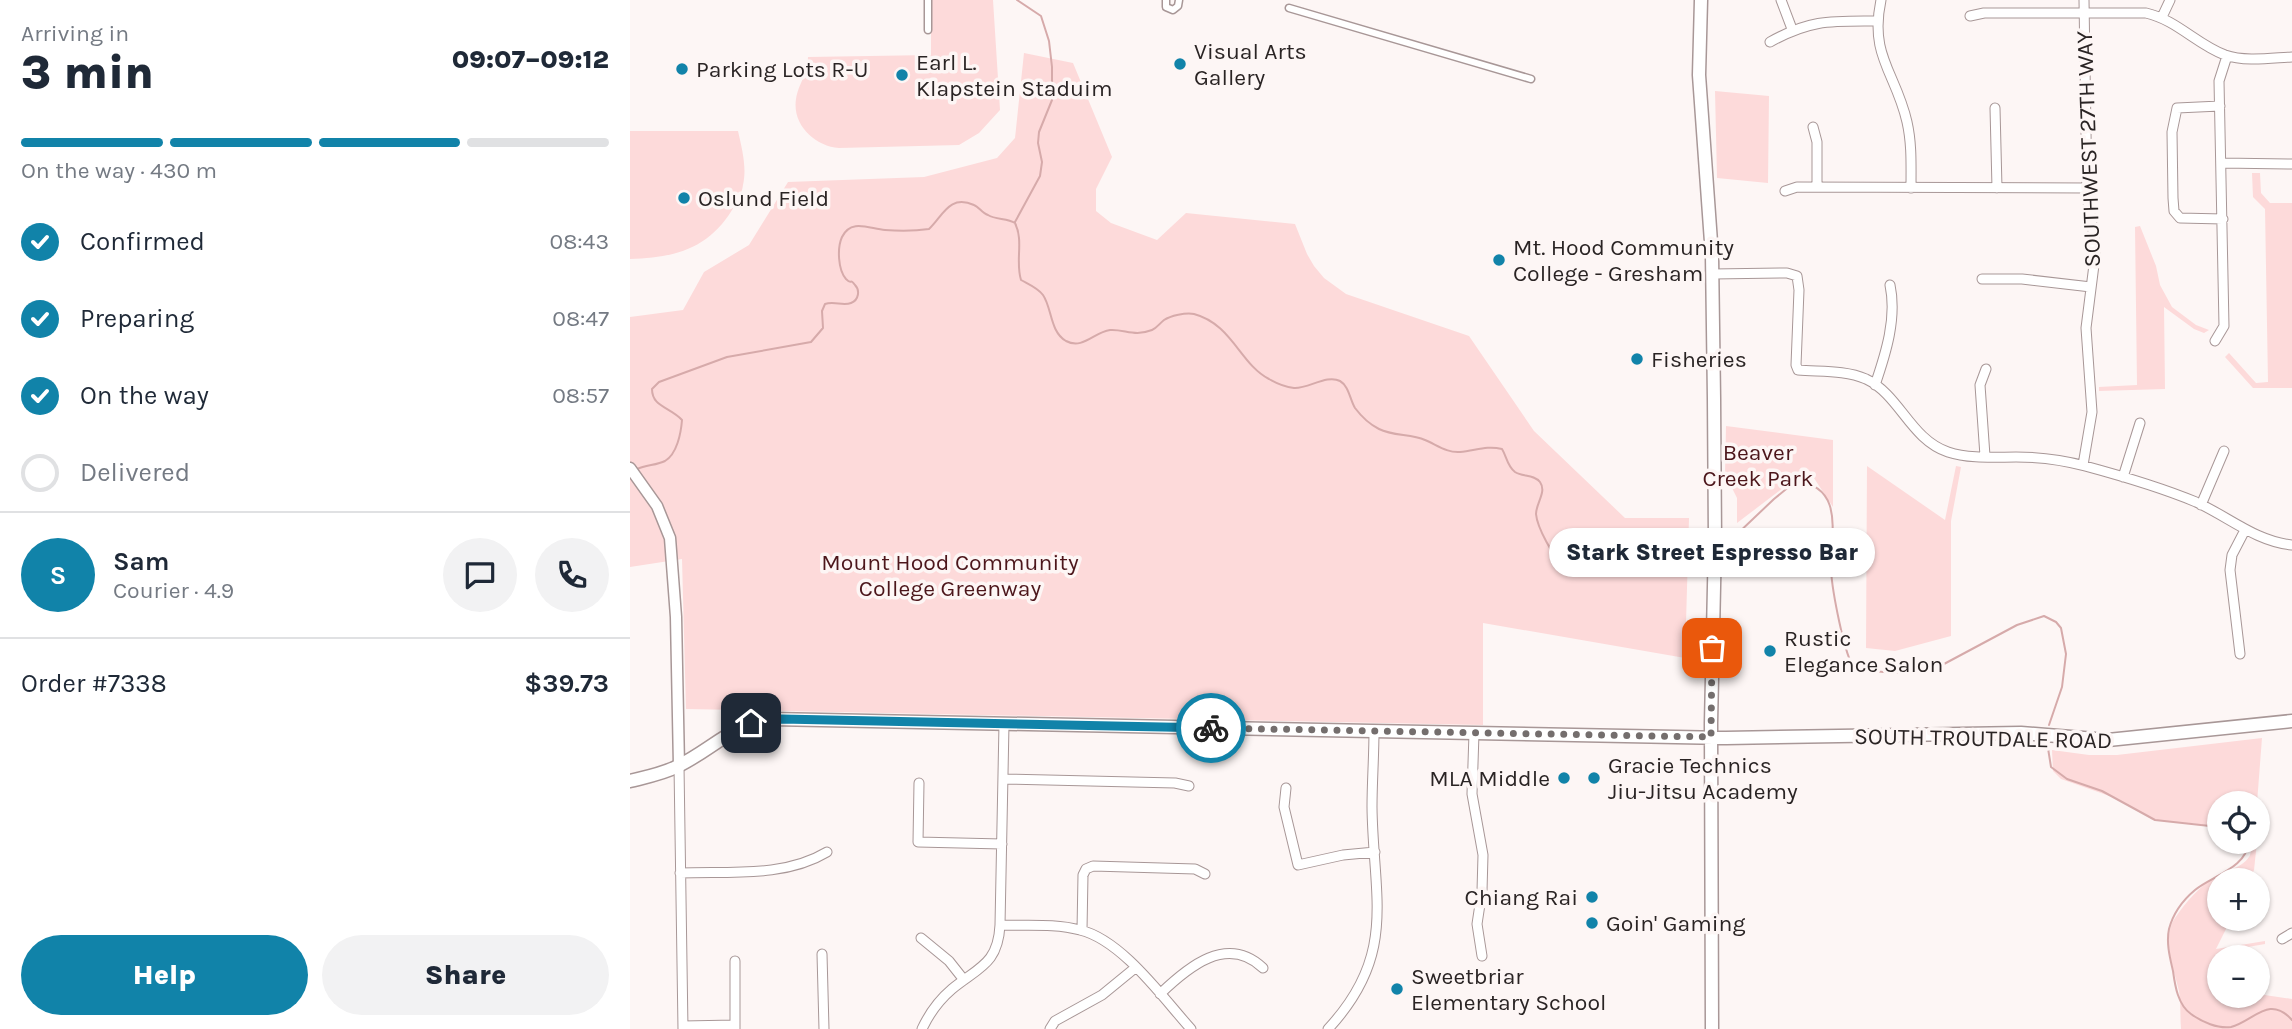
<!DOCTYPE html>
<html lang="en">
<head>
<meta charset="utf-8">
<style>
	body { margin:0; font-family:Karla,sans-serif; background:#f2f2f3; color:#1f2937; height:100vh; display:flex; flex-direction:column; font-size:26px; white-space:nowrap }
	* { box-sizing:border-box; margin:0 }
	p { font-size:23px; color:#747a83 }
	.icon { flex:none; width:38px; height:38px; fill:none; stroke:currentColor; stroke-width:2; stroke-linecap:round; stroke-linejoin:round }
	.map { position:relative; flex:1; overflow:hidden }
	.sheet { display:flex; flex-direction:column; background:#fff; width:630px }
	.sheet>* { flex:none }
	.controls { position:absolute; left:1577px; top:791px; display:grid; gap:14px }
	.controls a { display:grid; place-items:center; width:63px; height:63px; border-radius:50%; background:#fff; box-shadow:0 2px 5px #0004; font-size:35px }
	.pin { position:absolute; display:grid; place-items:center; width:60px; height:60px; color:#fff; margin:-30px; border-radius:14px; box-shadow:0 4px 10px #0006 }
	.courier { position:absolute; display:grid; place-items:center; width:70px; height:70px; margin:-35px; border:5px solid #1183a9; border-radius:50%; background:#fff; color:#222; box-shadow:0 2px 9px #0007 }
	.bubble { position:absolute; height:49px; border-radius:24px; background:#fff; box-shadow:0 2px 5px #0004; font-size:23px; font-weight:800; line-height:49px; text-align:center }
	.headline em { font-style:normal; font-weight:800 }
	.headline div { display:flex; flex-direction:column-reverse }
	.headline { display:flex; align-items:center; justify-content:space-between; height:119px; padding:0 21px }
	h1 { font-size:46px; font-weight:800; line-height:52px }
	.bar { display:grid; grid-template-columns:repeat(4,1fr); gap:10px 7px; align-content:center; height:84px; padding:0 21px }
	.bar i { height:9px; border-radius:5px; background:#e0e1e3 }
	.bar .current { background:#1183a9 }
	.bar p { grid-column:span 4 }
	.line { display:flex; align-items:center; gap:18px; padding:0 21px; border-top:2px solid #e0e1e3 }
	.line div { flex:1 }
	.round { display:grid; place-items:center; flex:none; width:74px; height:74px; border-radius:37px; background:#f2f2f3 }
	ol { padding:0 21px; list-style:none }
	li { display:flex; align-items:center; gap:21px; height:77px }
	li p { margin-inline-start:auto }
	li .icon { padding:7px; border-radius:50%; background:#1183a9; color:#fff; stroke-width:4 }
	li:last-child { color:#747a83 }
	li i { width:38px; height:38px; border:4px solid #e0e1e3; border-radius:50% }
	.button { display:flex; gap:14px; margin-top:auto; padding:14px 21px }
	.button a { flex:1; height:80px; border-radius:42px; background:#1183a9; color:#fff; font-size:28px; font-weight:800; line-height:80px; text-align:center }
	.button a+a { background:#f2f2f3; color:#1f2937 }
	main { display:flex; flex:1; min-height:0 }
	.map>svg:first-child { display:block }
	.green { fill:#fddada }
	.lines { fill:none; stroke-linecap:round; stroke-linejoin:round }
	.stream { stroke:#d6aaaa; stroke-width:2 }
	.pedestrian-casing { stroke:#a89797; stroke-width:9 }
	.minor-casing { stroke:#a89797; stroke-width:11 }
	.tertiary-casing { stroke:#a89797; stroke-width:13 }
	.secondary-casing { stroke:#a89797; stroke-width:15 }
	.pedestrian { stroke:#fff; stroke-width:6 }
	.minor { stroke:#fff; stroke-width:9 }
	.tertiary { stroke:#fff; stroke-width:10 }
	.secondary { stroke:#fff; stroke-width:12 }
	.done { stroke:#746e6d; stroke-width:7; stroke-dasharray:0 12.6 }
	.route { stroke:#1183a9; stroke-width:9 }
	.poi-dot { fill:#1183a9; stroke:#fdf6f5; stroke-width:2.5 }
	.labels { text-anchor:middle; stroke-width:7; stroke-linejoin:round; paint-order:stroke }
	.poi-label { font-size:23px; fill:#2a2424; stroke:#fdf6f5; text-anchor:start }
	.street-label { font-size:23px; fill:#2a2424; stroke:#fdf6f5 }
	.park-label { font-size:23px; fill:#4c161b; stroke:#fdf6f5 }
</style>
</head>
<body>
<main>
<section class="sheet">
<div class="headline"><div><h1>3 min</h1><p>Arriving in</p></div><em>09:07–09:12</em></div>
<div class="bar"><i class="current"></i><i class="current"></i><i class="current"></i><i></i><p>On the way · 430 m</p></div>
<ol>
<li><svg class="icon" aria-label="check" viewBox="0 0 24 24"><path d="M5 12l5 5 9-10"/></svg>Confirmed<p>08:43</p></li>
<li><svg class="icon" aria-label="check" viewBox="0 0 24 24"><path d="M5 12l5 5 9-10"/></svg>Preparing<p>08:47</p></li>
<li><svg class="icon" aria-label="check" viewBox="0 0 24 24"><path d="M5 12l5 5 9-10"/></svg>On the way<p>08:57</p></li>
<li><i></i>Delivered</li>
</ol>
<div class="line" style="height:126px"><b class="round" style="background:#1183a9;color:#fff">S</b><div><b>Sam</b><p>Courier · 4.9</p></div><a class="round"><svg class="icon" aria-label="chat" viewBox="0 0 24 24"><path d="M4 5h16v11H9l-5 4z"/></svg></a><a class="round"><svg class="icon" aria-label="phone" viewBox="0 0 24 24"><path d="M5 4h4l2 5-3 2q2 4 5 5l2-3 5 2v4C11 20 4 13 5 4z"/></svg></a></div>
<div class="line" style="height:91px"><div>Order #7338</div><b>$39.73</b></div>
<div class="button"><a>Help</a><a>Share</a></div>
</section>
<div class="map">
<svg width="1662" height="1029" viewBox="0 0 1662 1029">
	<rect width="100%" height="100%" fill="#fdf6f5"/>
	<path class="green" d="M 301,0 L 363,0 L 370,110 L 349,133 L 329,145 L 209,148 C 185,146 162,125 166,99 C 169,82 177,77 178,57 L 301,55 Z
		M 394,53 L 443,63 L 482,157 L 466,189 L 466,211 L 481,223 L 527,240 L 556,213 L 665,224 L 677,254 L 684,266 L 694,278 L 716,294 L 839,336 L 904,431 L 995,518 L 1059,518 L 1055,658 L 853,623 L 853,725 L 56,709 L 52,559 L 0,567 L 0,317 L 53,310 L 74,272 L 119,245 L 158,182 L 294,177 L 367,158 L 385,138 Z
		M 1085,91 L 1139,96 L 1138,183 L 1087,178 Z
		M 0,131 L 108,131 C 112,149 117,167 113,185 C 112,194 107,202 102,210 C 78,249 44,258 0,259 Z
		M 1622,173 L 1630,173 L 1631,193 L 1640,203 L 1662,203 L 1662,388 L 1623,388 L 1595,357 L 1599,353 L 1626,383 L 1638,382 L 1635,209 L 1623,197 Z
		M 1510,226 L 1526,266 L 1530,285 L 1542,307 L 1566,325 L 1579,330 L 1574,333 L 1564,329 L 1534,307 L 1535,389 L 1469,391 L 1469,387 L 1507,385 L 1505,227 Z
		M 1096,426 L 1203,440 L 1203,507 L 1178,469 L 1107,523 L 1107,498 L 1095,474 Z
		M 1237,466 L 1315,520 L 1326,466 L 1331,467 L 1321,521 L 1321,636 L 1265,651 L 1236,648 Z
		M 1632,738 L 1627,803 L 1589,803 L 1589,829 L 1567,824 L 1523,820 L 1488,799 L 1431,779 L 1423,771 L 1422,750 L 1459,755 L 1487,755 Z
		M 1619,842 L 1627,842 L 1624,870 L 1619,880 L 1589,880 L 1589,919 L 1601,919 L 1586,949 L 1635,941 L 1635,944 L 1589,952 L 1592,957 L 1589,957 L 1589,996 L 1628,994 L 1662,999 L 1662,1029 L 1551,1029 C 1550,1017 1551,1003 1549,991 C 1544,970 1531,938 1545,918 C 1556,902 1570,886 1586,876 C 1597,869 1611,869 1619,857 C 1622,852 1620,848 1619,842 Z"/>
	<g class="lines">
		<path class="stream" d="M 385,222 L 410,176 L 412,162 L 408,143 L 409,132 L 422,100 L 422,67 L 419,41 L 411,16 L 387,0
			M 7,469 C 16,465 27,465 35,461 C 47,454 51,433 52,420 C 40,407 22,407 22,389 L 29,382 L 97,357 L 181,342 L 193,328 L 192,311 L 195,304 C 204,301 213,306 221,303 C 229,300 230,290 225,285 C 219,277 223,286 216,279 C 208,270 207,248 212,237 C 221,218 240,229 255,230 C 269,231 285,231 299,229 C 313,216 319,194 344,205 C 349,207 352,213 358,215 C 366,220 377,218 385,223 C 394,241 385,261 391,280 C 398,284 408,288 413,295 C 422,308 420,332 436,341 C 453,350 464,332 480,330 C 495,329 504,337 522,330 C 527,328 529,324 534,320 C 540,316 556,312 564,314 C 602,324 610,364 639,379 C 646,383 656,387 664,388 C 678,389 697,374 710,381 C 719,386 720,400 725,408 C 731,416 741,425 749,429 C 763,436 781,434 795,440 C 807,445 817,453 830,452 C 845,451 856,445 872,449 C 877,457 877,466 885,472 C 892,477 904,474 910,482 C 917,492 906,503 906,514 C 907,526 923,559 935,565 C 939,568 946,567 951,567 C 959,560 956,549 964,543 L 976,548 C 978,552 980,559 984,563 C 1002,585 1024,564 1041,557 C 1047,554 1053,554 1059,553
			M 1104,537 L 1144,499 L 1166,481 C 1216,487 1200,536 1201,570 C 1202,588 1214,657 1225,669 L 1263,673 L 1300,669 L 1314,664 L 1387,625 L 1414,616 L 1426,622 L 1431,628 L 1436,654 L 1432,687 L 1419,725
			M 1417,742 L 1421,767 L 1437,779 L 1472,791 L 1525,820 L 1589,827
			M 1618,842 C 1618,867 1582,876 1565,890 C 1553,900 1543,914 1539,929 C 1536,943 1540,958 1543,971 C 1545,986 1548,1005 1561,1014 C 1572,1022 1588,1029 1601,1027 C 1624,1021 1639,994 1662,1020"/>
		<defs>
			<path id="pedestrian" d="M 298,0 L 298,30
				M 536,0 L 536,7 L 543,10 L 548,6 L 549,0
				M 659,8 L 901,79"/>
			<path id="minor" d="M 1151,0 L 1162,29
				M 1251,0 C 1239,56 1266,73 1277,122 C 1282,144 1281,166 1281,188
				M 1340,16 L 1354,13 L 1516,13 C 1547,20 1566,44 1595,55 C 1615,62 1641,58 1662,57
				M 1532,17 L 1540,0
				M 1140,42 C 1181,19 1202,21 1247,21
				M 1590,106 L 1547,108 L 1542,132 L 1543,198 L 1544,211 L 1550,218 L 1593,219
				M 1365,108 L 1367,188
				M 1183,127 L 1187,142 L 1187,187
				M 1592,163 L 1662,164
				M 1155,191 L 1167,187 L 1457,188
				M 1083,274 L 1157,273 L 1167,276 L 1169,290 L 1166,365 L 1168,370 C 1190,372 1215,370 1236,379 C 1270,395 1280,439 1318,452 C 1339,459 1365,457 1386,457 C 1409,457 1433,460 1455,466 C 1492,476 1530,487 1566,502 C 1599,517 1625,541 1662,545
				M 1352,279 L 1392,279 L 1461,287
				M 1585,341 L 1594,326 L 1589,81 L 1597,56
				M 1245,385 C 1256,353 1267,318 1260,285
				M 1355,456 L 1350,385 L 1356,369
				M 1453,465 L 1462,412 L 1456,328 L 1465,257 L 1464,237 L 1457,196 L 1454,0
				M 1493,477 L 1510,423
				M 1571,505 L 1594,451
				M 1610,654 L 1600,570 L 1602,555 L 1615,530
				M 844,733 L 842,794 L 853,855 L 852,891 L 847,924 L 852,956
				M 49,766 L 53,1029
				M 373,779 L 545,783 L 559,786
				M 289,783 L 288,842 L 372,844
				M 656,788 L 654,807 L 668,865 L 713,855 L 745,852
				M 50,873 C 98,871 154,878 197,852
				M 370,925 C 396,926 425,923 450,930 C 492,940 533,998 561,1029
				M 452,930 L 453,875 L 456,869 L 463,866 L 565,869 L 575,874
				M 291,938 L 319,961 L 334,980
				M 1652,939 L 1662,933
				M 192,954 L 194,1029
				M 105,961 L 105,1029
				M 530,994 C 558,967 597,934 633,968
				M 53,1026 L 105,1025
				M 292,1029 C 299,1014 309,1000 322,989 C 349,967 368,964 370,925 L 374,724
				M 420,1029 L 425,1021 L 472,995 L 505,968
				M 698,1029 C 768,954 743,897 742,807 C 742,782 744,756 744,731"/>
			<path id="tertiary" d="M 0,468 L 27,506 L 40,538 L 46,617 L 49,766"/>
			<path id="secondary" d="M 1071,0 L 1069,75 L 1082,256 L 1084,399 L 1085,541 L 1081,723 L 1082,1029
				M 0,781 C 16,777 33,774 48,766 C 81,750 104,723 142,719 L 1096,738 L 1391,733 L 1478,740 L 1662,721"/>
		</defs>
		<use href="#pedestrian" class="pedestrian-casing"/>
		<use href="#minor" class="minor-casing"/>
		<use href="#tertiary" class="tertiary-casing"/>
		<use href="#secondary" class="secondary-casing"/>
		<use href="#pedestrian" class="pedestrian"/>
		<use href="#minor" class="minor"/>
		<use href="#tertiary" class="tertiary"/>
		<use href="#secondary" class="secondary"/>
	</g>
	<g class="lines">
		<path class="done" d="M 581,728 L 1081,737 L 1082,648"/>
		<path class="route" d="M 121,723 L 152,719 L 581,728"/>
	</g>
	<g class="poi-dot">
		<circle cx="550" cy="64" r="7"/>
		<circle cx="52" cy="69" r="7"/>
		<circle cx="272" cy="75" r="7"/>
		<circle cx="54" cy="198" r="7"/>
		<circle cx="869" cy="260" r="7"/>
		<circle cx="1007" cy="359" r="7"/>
		<circle cx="1140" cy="651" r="7"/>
		<circle cx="934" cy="778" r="7"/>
		<circle cx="964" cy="778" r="7"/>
		<circle cx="962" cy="897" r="7"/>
		<circle cx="962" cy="923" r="7"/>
		<circle cx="767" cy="989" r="7"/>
	</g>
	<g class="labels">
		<g class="poi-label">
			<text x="564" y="59">Visual Arts<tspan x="564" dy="26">Gallery</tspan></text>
			<text x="286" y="70">Earl L.<tspan x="286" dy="26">Klapstein Staduim</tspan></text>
			<text x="66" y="77">Parking Lots R-U</text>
			<text x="68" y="206">Oslund Field</text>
			<text x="883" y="255">Mt. Hood Community<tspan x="883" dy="26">College - Gresham</tspan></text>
			<text x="1021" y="367">Fisheries</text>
			<text x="1154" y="646">Rustic<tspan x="1154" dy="26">Elegance Salon</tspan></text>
			<text x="978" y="773">Gracie Technics<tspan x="978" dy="26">Jiu-Jitsu Academy</tspan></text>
			<text x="920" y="786" text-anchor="end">MLA Middle</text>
			<text x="948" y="905" text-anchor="end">Chiang Rai</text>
			<text x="976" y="931">Goin' Gaming</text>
			<text x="781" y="984">Sweetbriar<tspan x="781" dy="26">Elementary School</tspan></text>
		</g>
		<g class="street-label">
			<text transform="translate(1458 149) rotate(-92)" y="8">SOUTHWEST 27TH WAY</text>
			<text transform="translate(1353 738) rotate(1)" y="8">SOUTH TROUTDALE ROAD</text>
		</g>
		<g class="park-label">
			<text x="1128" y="460">Beaver<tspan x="1128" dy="26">Creek Park</tspan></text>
			<text x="320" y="570">Mount Hood Community<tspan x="320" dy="26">College Greenway</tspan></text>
		</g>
	</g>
</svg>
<div class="controls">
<a><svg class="icon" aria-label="locate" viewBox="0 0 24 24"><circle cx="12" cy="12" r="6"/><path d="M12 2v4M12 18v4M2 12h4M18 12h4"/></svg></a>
<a>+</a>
<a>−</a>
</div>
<div class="pin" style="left:1082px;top:648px;background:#ea580c"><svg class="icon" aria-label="bag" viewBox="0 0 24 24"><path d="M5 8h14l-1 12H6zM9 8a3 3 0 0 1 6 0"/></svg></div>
<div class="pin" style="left:121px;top:723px;background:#1f2937"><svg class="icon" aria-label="home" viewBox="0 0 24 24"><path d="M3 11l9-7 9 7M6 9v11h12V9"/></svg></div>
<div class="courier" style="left:581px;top:728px"><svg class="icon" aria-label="bike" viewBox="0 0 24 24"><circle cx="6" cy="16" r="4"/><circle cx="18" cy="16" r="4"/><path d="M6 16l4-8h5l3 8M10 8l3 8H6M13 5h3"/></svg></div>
<div class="bubble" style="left:919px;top:528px;width:326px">Stark Street Espresso Bar</div>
</div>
</main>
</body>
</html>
